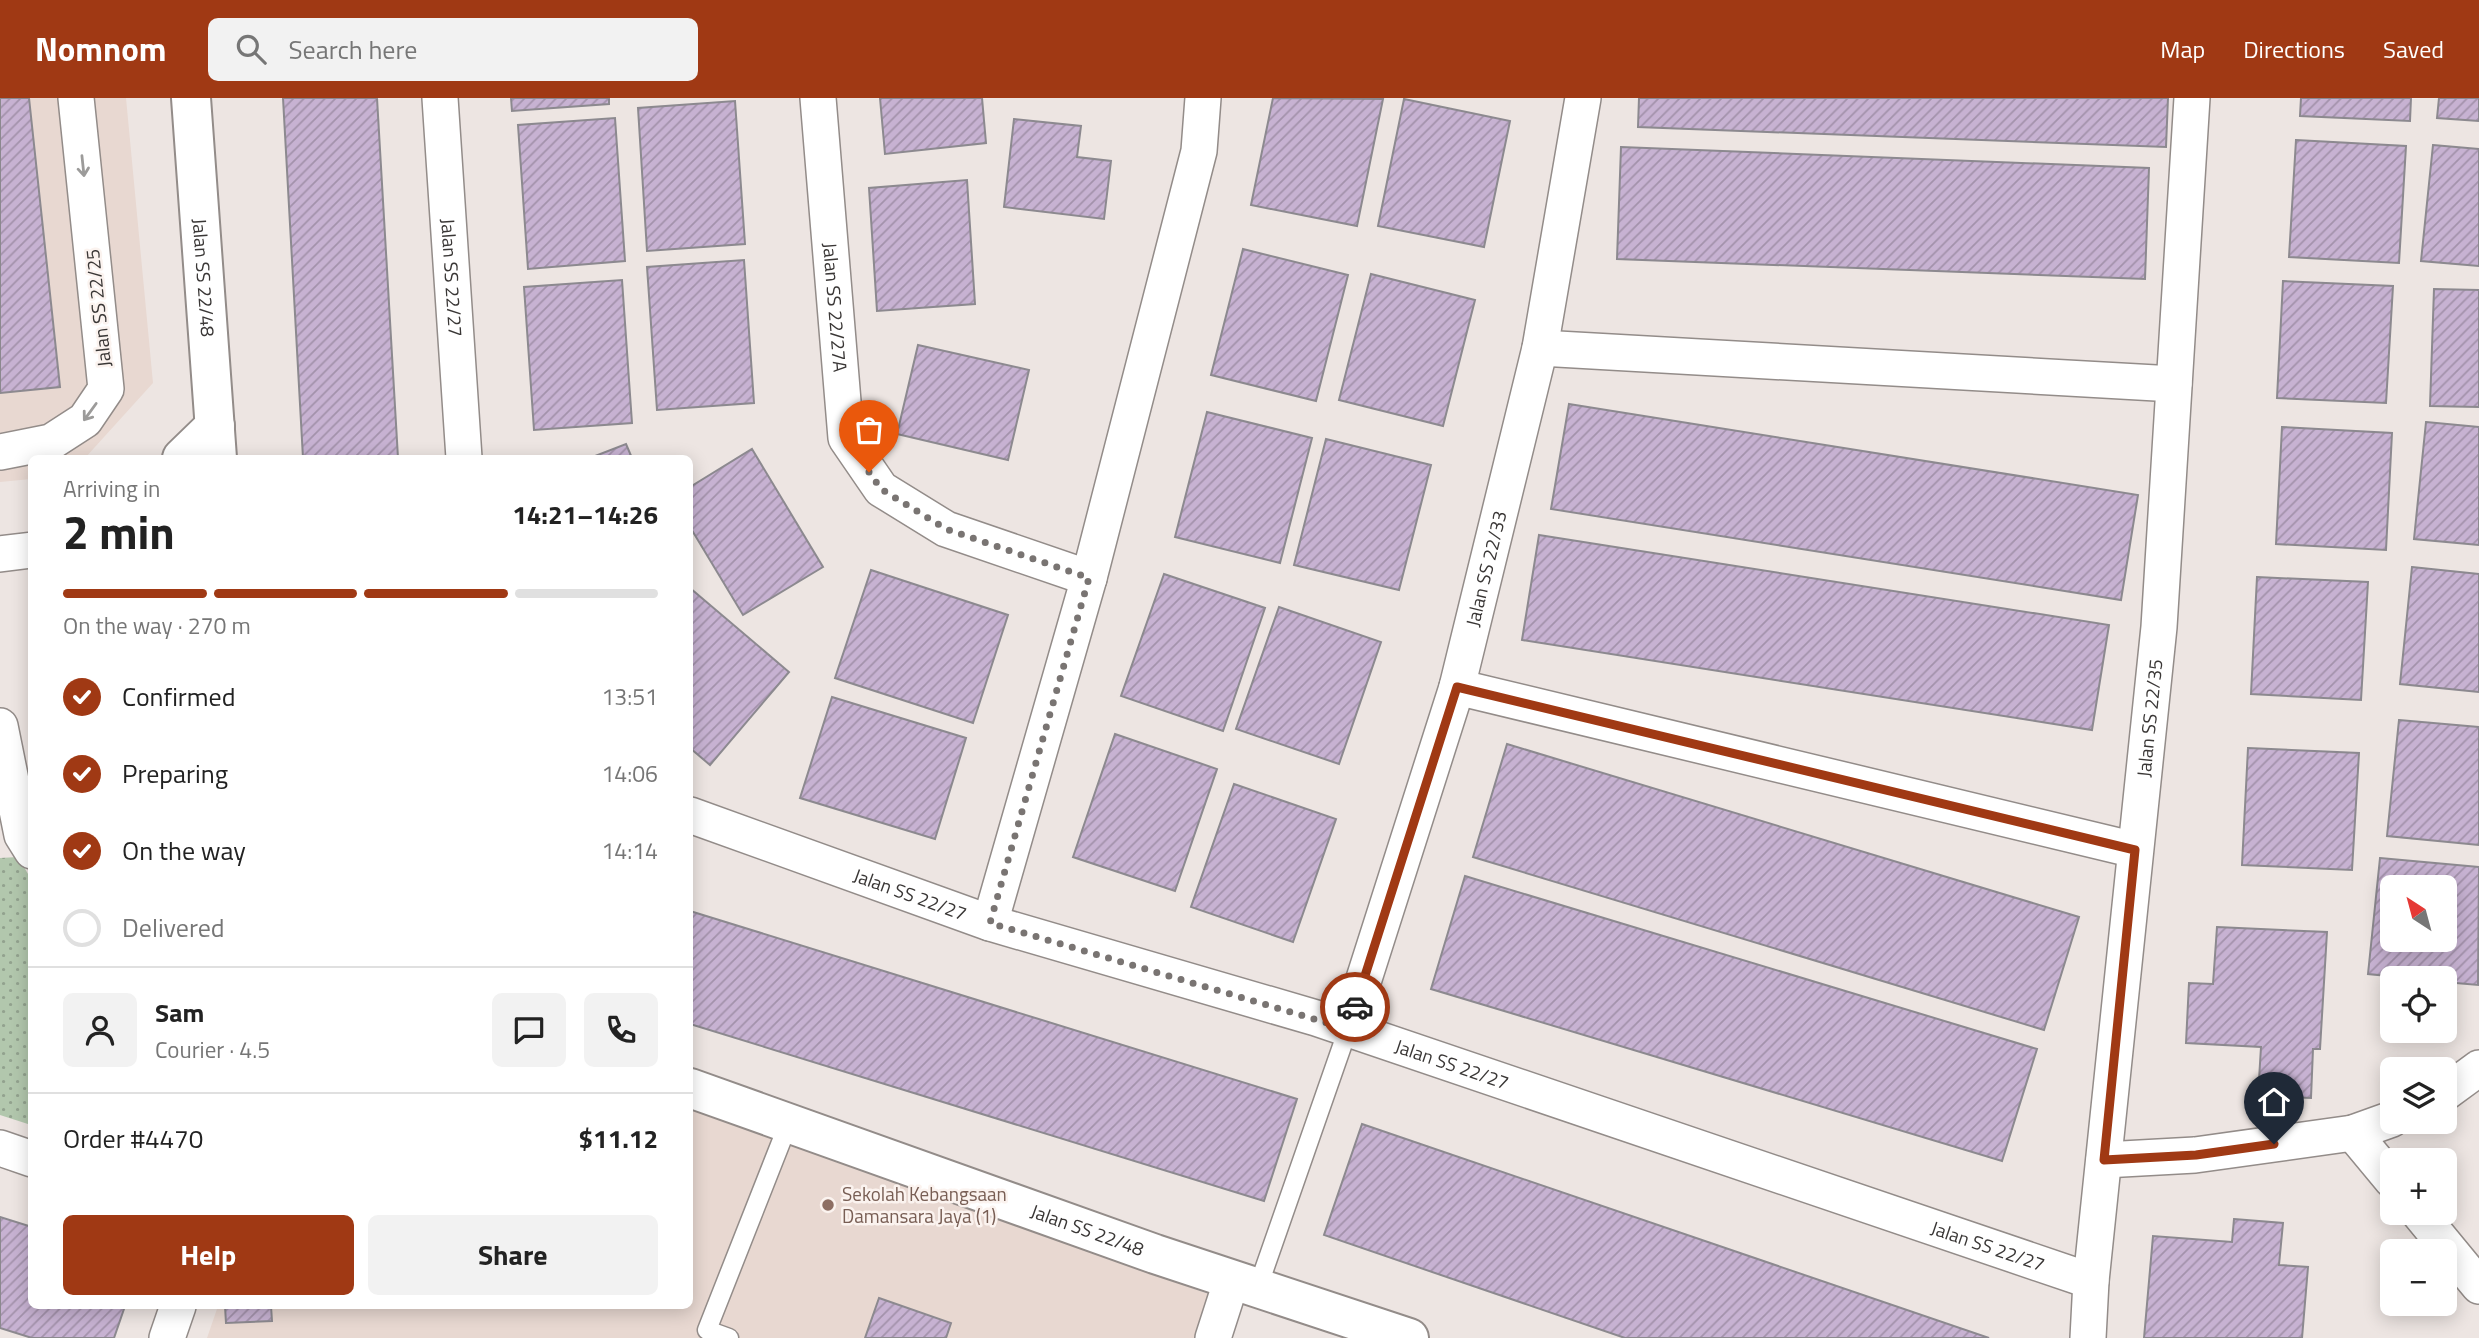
<!DOCTYPE html>
<html lang="en">
<head>
<meta charset="utf-8">
<style>
	body { margin:0; font-family:"Titillium Web",sans-serif; background:#f2f2f2; color:#222; height:100vh; display:flex; flex-direction:column; font-size:26px; white-space:nowrap }
	* { box-sizing:border-box; margin:0 }
	p { font-size:23px; color:#767676 }
	.icon { flex:none; width:38px; height:38px; fill:none; stroke:currentColor; stroke-width:2; stroke-linecap:round; stroke-linejoin:round }
	.map { position:relative; flex:1; overflow:hidden }
	.panel { position:absolute; left:28px; top:357px; width:665px; height:854px; display:flex; flex-direction:column; background:#fff; border-radius:10px; box-shadow:0 4px 18px #0003 }
	.panel>* { flex:none }
	.needle { width:46px; rotate:324deg }
	.buttons { position:absolute; left:2380px; top:777px; display:grid; gap:14px }
	.buttons a { display:grid; place-items:center; width:77px; height:77px; border-radius:10px; background:#fff; box-shadow:0 4px 18px #0003; font-size:35px }
	.pin { position:absolute; display:grid; place-items:center; width:60px; height:60px; color:#fff; margin:-72px -30px; border-radius:50% 50% 50% 0; rotate:-45deg; box-shadow:0 0 7px #0007 }
	.pin .icon { rotate:45deg }
	.courier { position:absolute; display:grid; place-items:center; width:70px; height:70px; margin:-35px; border:5px solid #a03914; border-radius:50%; background:#fff; color:#222; box-shadow:0 2px 9px #0007 }
	.head em { font-style:normal; font-weight:700 }
	.head div { display:flex; flex-direction:column-reverse }
	.head { display:flex; align-items:center; justify-content:space-between; height:119px; padding:0 35px }
	h1 { font-size:46px; font-weight:700; line-height:52px }
	.bar { display:grid; grid-template-columns:repeat(4,1fr); gap:10px 7px; align-content:center; height:84px; padding:0 35px }
	.bar i { height:9px; border-radius:5px; background:#e0e0e0 }
	.bar .active { background:#a03914 }
	.bar p { grid-column:span 4 }
	.line { display:flex; align-items:center; gap:18px; padding:0 35px; border-top:2px solid #e0e0e0 }
	.line div { flex:1 }
	.round { display:grid; place-items:center; flex:none; width:74px; height:74px; border-radius:10px; background:#f2f2f2 }
	ol { padding:0 35px; list-style:none }
	li { display:flex; align-items:center; gap:21px; height:77px }
	li p { margin-inline-start:auto }
	li .icon { padding:7px; border-radius:50%; background:#a03914; color:#fff; stroke-width:4 }
	li:last-child { color:#767676 }
	li i { width:38px; height:38px; border:4px solid #e0e0e0; border-radius:50% }
	.button { display:flex; gap:14px; margin-top:auto; padding:14px 35px }
	.button a { flex:1; height:80px; border-radius:10px; background:#a03914; color:#fff; font-size:28px; font-weight:700; line-height:80px; text-align:center }
	.button a+a { background:#f2f2f2; color:#222 }
	header { display:flex; align-items:center; gap:42px; box-sizing:border-box; height:98px; padding:0 35px; background:#a03914; color:#fff }
	header strong { font-size:33px }
	nav { display:flex; gap:38px; margin-inline-start:auto; font-size:24px }
	.search { width:490px; height:63px; background:#f2f2f2; display:flex; align-items:center; gap:18px; box-sizing:border-box; padding:0 24px; border-radius:10px; color:#767676; font-size:26px }
	.map>svg:first-child { display:block }
	.built { fill:#e8d8d1 }
	.grass { fill:url(#grass-dots) }
	.building { fill:url(#building-hatch); stroke:#8c898f; stroke-width:2; fill-rule:evenodd }
	.lines { fill:none; stroke-linecap:round; stroke-linejoin:round }
	.service-casing { stroke:#938c89; stroke-width:21 }
	.minor-casing { stroke:#938c89; stroke-width:38 }
	.tertiary-casing { stroke:#938c89; stroke-width:42 }
	.service { stroke:#fff; stroke-width:18 }
	.minor { stroke:#fff; stroke-width:35 }
	.tertiary { stroke:#fff; stroke-width:38 }
	.oneway { stroke:#9c9b9a }
	.done { stroke:#797472; stroke-width:7; stroke-dasharray:0 12.6 }
	.route { stroke:#a03914; stroke-width:9 }
	.education-dot { fill:#8d6e63; stroke:#fbf3ef; stroke-width:2.5 }
	.labels { text-anchor:middle; stroke-width:5; stroke-linejoin:round; paint-order:stroke }
	.street-label { font-size:19px; fill:#3a3736; stroke:#fbf3ef }
	.education-label { font-size:19px; fill:#785e54; stroke:#fbf3ef; text-anchor:start }
</style>
</head>
<body>
<header>
<strong>Nomnom</strong>
<div class="search"><svg class="icon" aria-label="search" viewBox="0 0 24 24"><circle cx="10" cy="10" r="6"/><path d="M15 15l6 6"/></svg>Search here</div>
<nav><a>Map</a><a>Directions</a><a>Saved</a></nav>
</header>
<div class="map">
<svg width="2479" height="1240" viewBox="0 0 2479 1240">
	<defs>
		<pattern id="grass-dots" width="8" height="8" patternUnits="userSpaceOnUse" patternTransform="scale(1.75)"><rect width="8" height="8" fill="#b2c7ad"/><path d="M2 2h.1M6 6h.1" fill="none" stroke="#92a28e" stroke-width="1.8" stroke-linecap="round"/></pattern>
		<pattern id="building-hatch" width="6" height="6" patternUnits="userSpaceOnUse" patternTransform="scale(1.75)"><rect width="6" height="6" fill="#c7b2d2"/><path d="M-1 1l2-2M0 6l6-6M5 7l2-2" fill="none" stroke="#a392ab"/></pattern>
	</defs>
	<rect width="100%" height="100%" fill="#ede5e2"/>
	<path class="built" d="M 0,0 L 126,0 L 153,285 L 85,360 L 32,360 L 31,381 L 0,384 Z
		M 690,1009 L 702,1010 L 1230,1204 L 1217,1240 L 207,1240 L 218,1208 L 690,1208 Z"/>
	<path class="grass" d="M 18,759 L 31,781 L 31,1027 L 0,1017 L 0,760 Z"/>
	<path class="building" d="M 0,0 L 29,0 L 60,289 L 0,295 Z
		M 283,0 L 377,0 L 398,360 L 303,360 Z
		M 511,0 L 609,0 L 609,6 L 512,13 Z
		M 880,0 L 982,0 L 986,45 L 885,56 Z
		M 1273,0 L 1383,1 L 1357,128 L 1251,107 Z
		M 1639,0 L 2168,0 L 2166,49 L 1638,29 Z
		M 2301,0 L 2411,0 L 2410,23 L 2300,18 Z
		M 2439,0 L 2479,0 L 2479,23 L 2437,20 Z
		M 1404,1 L 1510,23 L 1484,149 L 1378,128 Z
		M 735,3 L 745,146 L 647,153 L 638,10 Z
		M 615,20 L 625,163 L 528,171 L 518,27 Z
		M 1014,21 L 1081,28 L 1077,59 L 1111,63 L 1104,121 L 1004,109 Z
		M 2296,42 L 2406,48 L 2399,165 L 2289,159 Z
		M 2433,47 L 2479,51 L 2479,168 L 2421,163 Z
		M 1621,49 L 2149,70 L 2145,181 L 1617,161 Z
		M 967,82 L 975,206 L 877,213 L 869,90 Z
		M 1243,151 L 1348,177 L 1316,303 L 1211,277 Z
		M 744,162 L 754,305 L 657,312 L 647,169 Z
		M 1371,176 L 1475,202 L 1443,328 L 1339,302 Z
		M 622,182 L 632,325 L 534,332 L 524,189 Z
		M 2283,183 L 2393,188 L 2386,305 L 2277,300 Z
		M 2434,191 L 2479,192 L 2479,309 L 2430,308 Z
		M 918,247 L 1029,272 L 1008,362 L 897,336 Z
		M 1569,306 L 2138,397 L 2121,502 L 1551,411 Z
		M 1207,314 L 1312,340 L 1280,465 L 1175,439 Z
		M 2426,324 L 2479,329 L 2479,447 L 2414,441 Z
		M 2282,329 L 2392,335 L 2386,452 L 2276,446 Z
		M 1326,341 L 1431,367 L 1399,492 L 1294,467 Z
		M 626,346 L 632,360 L 590,360 Z
		M 752,351 L 823,469 L 743,517 L 690,429 L 690,389 Z
		M 1539,437 L 2109,527 L 2092,632 L 1522,542 Z
		M 2412,469 L 2479,476 L 2479,594 L 2400,586 Z
		M 871,472 L 1008,517 L 973,625 L 835,580 Z
		M 1164,476 L 1265,510 L 1223,633 L 1121,598 Z
		M 2257,479 L 2368,484 L 2361,602 L 2251,596 Z
		M 690,490 L 789,574 L 710,667 L 690,650 Z
		M 1279,509 L 1381,544 L 1339,666 L 1236,631 Z
		M 832,599 L 966,640 L 935,741 L 800,700 Z
		M 2399,622 L 2479,629 L 2479,747 L 2387,738 Z
		M 1115,636 L 1217,671 L 1175,793 L 1073,759 Z
		M 1507,646 L 2079,819 L 2044,932 L 1473,759 Z
		M 2248,650 L 2359,655 L 2352,772 L 2242,767 Z
		M 1234,686 L 1336,721 L 1293,844 L 1191,809 Z
		M 2380,760 L 2479,769 L 2478,887 L 2445,884 L 2445,880 L 2409,880 L 2368,876 ZM 2392,789 L 2445,789 L 2445,842 L 2392,842 Z
		M 1465,778 L 2037,951 L 2002,1063 L 1431,891 Z
		M 690,813 L 1297,1001 L 1264,1103 L 690,926 Z
		M 2217,829 L 2327,834 L 2320,951 L 2313,951 L 2311,1000 L 2258,998 L 2261,949 L 2186,945 L 2189,885 L 2213,886 Z
		M 1362,1026 L 1989,1240 L 1625,1240 L 1324,1137 Z
		M 0,1119 L 32,1129 L 32,1208 L 125,1208 L 114,1240 L 32,1240 L 0,1230 Z
		M 2234,1121 L 2283,1125 L 2279,1167 L 2308,1169 L 2302,1240 L 2144,1240 L 2153,1138 L 2232,1144 Z
		M 879,1200 L 951,1225 L 946,1240 L 865,1240 Z
		M 225,1208 L 271,1208 L 272,1223 L 226,1225 Z"/>
	<g class="lines">
		<defs>
			<path id="service" d="M 1258,1189 L 1348,931
				M 729,1240 L 707,1232 L 789,1024"/>
			<g id="minor">
				<path id="s1" d="M 440,0 L 464,360"/>
				<path id="s2" d="M 818,0 L 846,340 L 881,391 L 946,431 L 1089,480"/>
				<path d="M 1540,250 L 2174,286"/>
				<path d="M 0,354 L 51,344 L 85,322 L 106,291 L 76,0"/>
				<path d="M 0,456 L 32,452"/>
				<path d="M 1457,589 L 2135,752"/>
				<path d="M 0,628 L 22,737 L 32,753"/>
				<path id="s3" d="M 690,717 L 990,825 L 1316,920 L 2091,1183"/>
				<path d="M 990,825 L 1089,480 L 1199,53 L 1203,0"/>
				<path id="s4" d="M 1348,931 L 1457,589 L 1540,250 L 1583,0"/>
				<path d="M 2445,995 L 2479,970"/>
				<path d="M 2353,1035 L 2392,1082"/>
				<path d="M 0,1050 L 32,1061"/>
				<path d="M 2104,1062 L 2195,1057 L 2353,1035 L 2392,1021"/>
				<path d="M 2419,1115 L 2479,1188"/>
				<path d="M 167,1240 L 178,1208"/>
				<path d="M 1213,1240 L 1232,1181"/>
				<path id="s5" d="M 2088,1240 L 2091,1183 L 2159,529 L 2192,0"/>
			</g>
			<g id="tertiary">
				<path id="s6" d="M 191,0 L 217,360"/>
				<path d="M 182,360 L 215,328"/>
				<path id="s7" d="M 690,990 L 1155,1156 L 1409,1240"/>
			</g>
		</defs>
		<use href="#service" class="service-casing"/>
		<use href="#minor" class="minor-casing"/>
		<use href="#tertiary" class="tertiary-casing"/>
		<use href="#service" class="service"/>
		<use href="#minor" class="minor"/>
		<use href="#tertiary" class="tertiary"/>
	</g>
	<defs><path id="oneway-shaft" d="M-6 0H5M1.5-3L5.5 0L1.5 3" fill="none" stroke-width="1.6" stroke-linecap="round" stroke-linejoin="round" transform="scale(1.75)"/></defs>
	<g class="oneway">
		<use href="#oneway-shaft" transform="translate(83 68) rotate(84)"/>
		<use href="#oneway-shaft" transform="translate(90 314) rotate(126)"/>
	</g>
	<g class="lines">
		<path class="done" d="M 869,374 L 881,391 L 946,431 L 1089,480 L 990,825 L 1348,931 L 1355,909"/>
		<path class="route" d="M 1355,909 L 1457,589 L 2135,752 L 2104,1062 L 2196,1057 L 2274,1046"/>
	</g>
	<circle class="education-dot" cx="828" cy="1107" r="7"/>
	<g class="labels">
		<g class="street-label">
			<text dy="7" stroke="none"><textPath href="#s6" startOffset="180">Jalan SS 22/48</textPath></text>
			<text dy="7" stroke="none"><textPath href="#s1" startOffset="180">Jalan SS 22/27</textPath></text>
			<text transform="translate(98 210) rotate(-96)" y="7">Jalan SS 22/25</text>
			<text dy="7" stroke="none"><textPath href="#s2" startOffset="210">Jalan SS 22/27A</textPath></text>
			<text dy="7" stroke="none"><textPath href="#s4" startOffset="481">Jalan SS 22/33</textPath></text>
			<text dy="7" stroke="none"><textPath href="#s5" startOffset="623">Jalan SS 22/35</textPath></text>
			<text dy="7" stroke="none"><textPath href="#s3" startOffset="234">Jalan SS 22/27</textPath></text>
			<text dy="7" stroke="none"><textPath href="#s3" startOffset="802">Jalan SS 22/27</textPath></text>
			<text dy="7" stroke="none"><textPath href="#s7" startOffset="422">Jalan SS 22/48</textPath></text>
			<text dy="7" stroke="none"><textPath href="#s3" startOffset="1368">Jalan SS 22/27</textPath></text>
		</g>
		<g class="education-label">
			<text x="842" y="1103">Sekolah Kebangsaan<tspan x="842" dy="22">Damansara Jaya (1)</tspan></text>
		</g>
	</g>
</svg>
<div class="buttons">
<a><svg class="needle" viewBox="-14 -14 28 28"><path d="M0-13l5 13h-10z" fill="#e53935"/><path d="M0 13l5-13h-10z" fill="#767676"/></svg></a>
<a><svg class="icon" aria-label="locate" viewBox="0 0 24 24"><circle cx="12" cy="12" r="6"/><path d="M12 2v4M12 18v4M2 12h4M18 12h4"/></svg></a>
<a><svg class="icon" aria-label="layers" viewBox="0 0 24 24"><path d="M12 4l9 5-9 5-9-5zM3 14l9 5 9-5"/></svg></a>
<a>+</a>
<a>−</a>
</div>
<div class="pin" style="left:869px;top:374px;background:#ea580c"><svg class="icon" aria-label="bag" viewBox="0 0 24 24"><path d="M5 8h14l-1 12H6zM9 8a3 3 0 0 1 6 0"/></svg></div>
<div class="pin" style="left:2274px;top:1046px;background:#1f2937"><svg class="icon" aria-label="home" viewBox="0 0 24 24"><path d="M3 11l9-7 9 7M6 9v11h12V9"/></svg></div>
<div class="courier" style="left:1355px;top:909px"><svg class="icon" aria-label="car" viewBox="0 0 24 24"><path d="M5 17H2v-5l4-1 3-4h7l3 4 3 1v5h-3M9 17h6M6 11h13"/><circle cx="7" cy="17" r="2"/><circle cx="17" cy="17" r="2"/></svg></div>
<section class="panel">
<div class="head"><div><h1>2 min</h1><p>Arriving in</p></div><em>14:21–14:26</em></div>
<div class="bar"><i class="active"></i><i class="active"></i><i class="active"></i><i></i><p>On the way · 270 m</p></div>
<ol>
<li><svg class="icon" aria-label="check" viewBox="0 0 24 24"><path d="M5 12l5 5 9-10"/></svg>Confirmed<p>13:51</p></li>
<li><svg class="icon" aria-label="check" viewBox="0 0 24 24"><path d="M5 12l5 5 9-10"/></svg>Preparing<p>14:06</p></li>
<li><svg class="icon" aria-label="check" viewBox="0 0 24 24"><path d="M5 12l5 5 9-10"/></svg>On the way<p>14:14</p></li>
<li><i></i>Delivered</li>
</ol>
<div class="line" style="height:126px"><a class="round"><svg class="icon" aria-label="person" viewBox="0 0 24 24"><circle cx="12" cy="8" r="4"/><path d="M4 21q1-7 8-7t8 7"/></svg></a><div><b>Sam</b><p>Courier · 4.5</p></div><a class="round"><svg class="icon" aria-label="chat" viewBox="0 0 24 24"><path d="M4 5h16v11H9l-5 4z"/></svg></a><a class="round"><svg class="icon" aria-label="phone" viewBox="0 0 24 24"><path d="M5 4h4l2 5-3 2q2 4 5 5l2-3 5 2v4C11 20 4 13 5 4z"/></svg></a></div>
<div class="line" style="height:91px"><div>Order #4470</div><b>$11.12</b></div>
<div class="button"><a>Help</a><a>Share</a></div>
</section>
</div>
</body>
</html>
